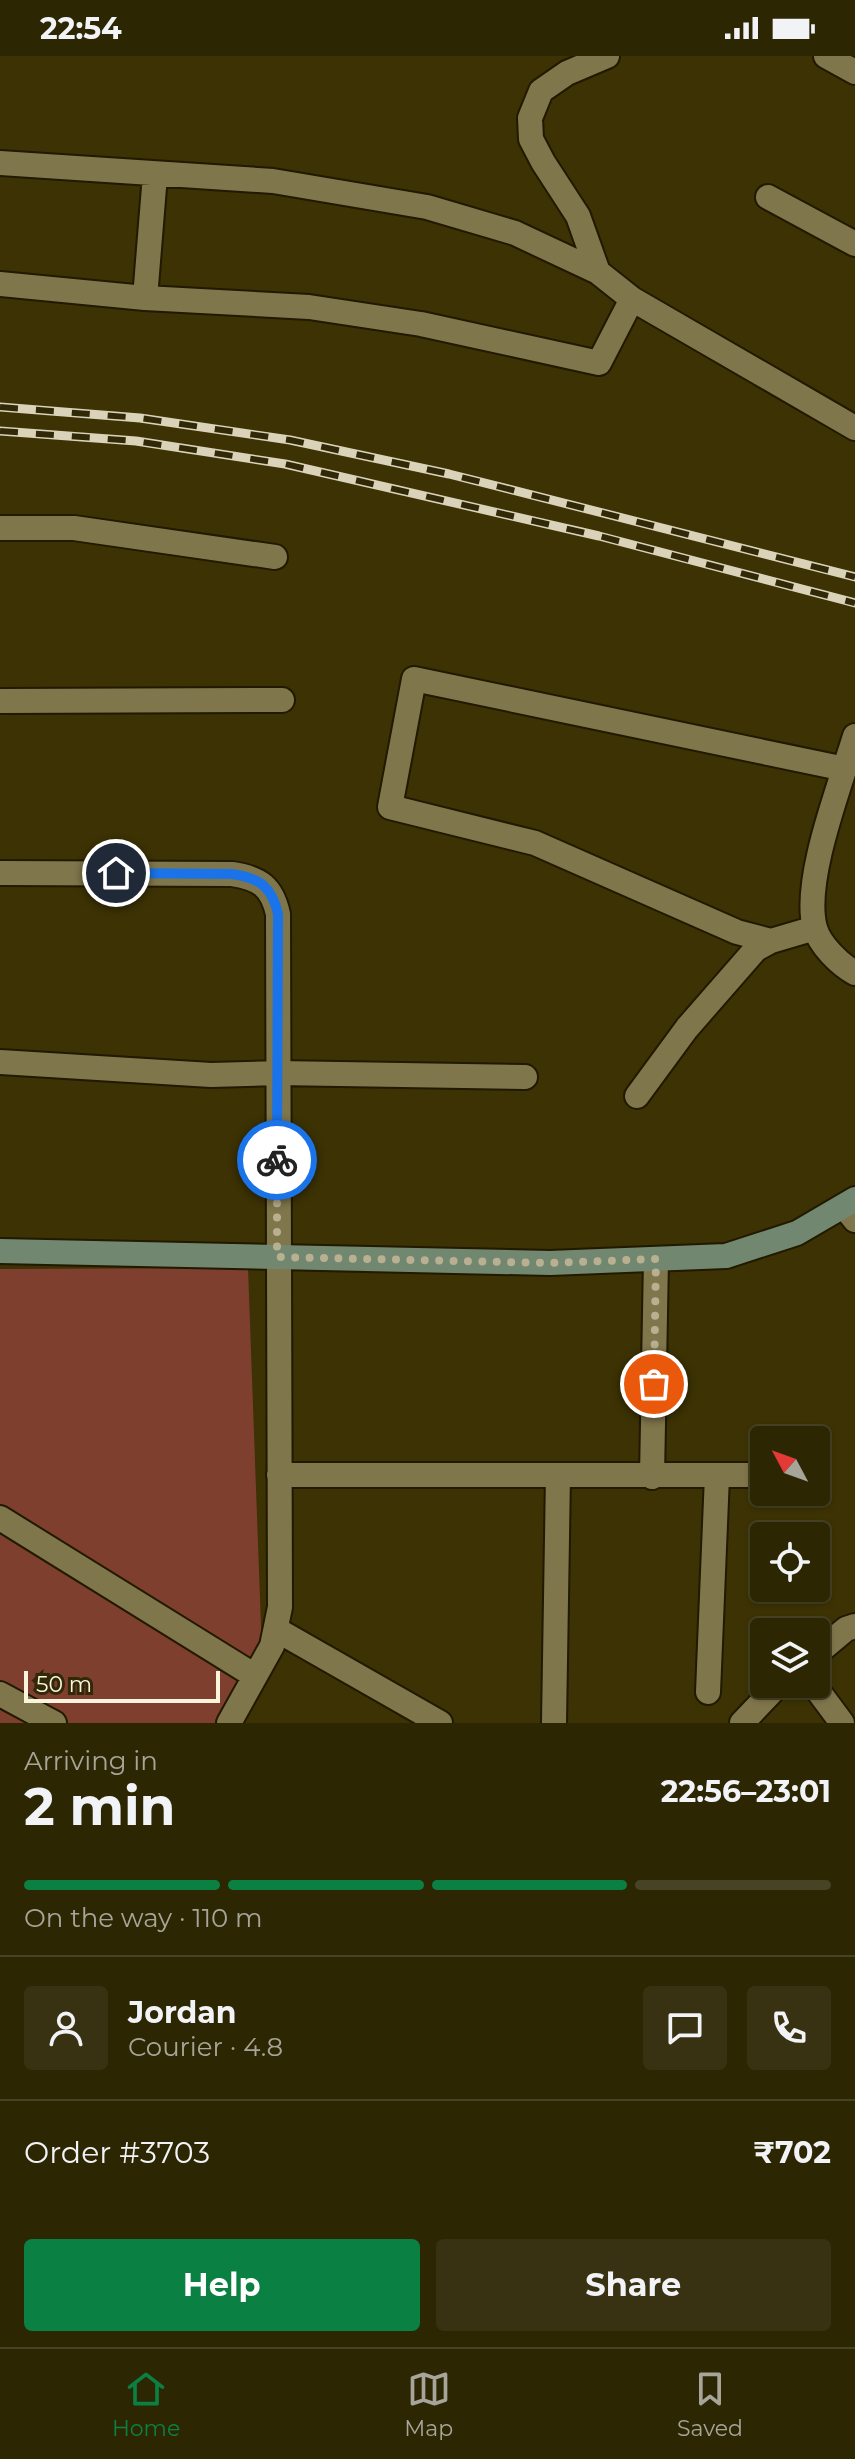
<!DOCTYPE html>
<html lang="en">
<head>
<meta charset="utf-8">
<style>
	body { margin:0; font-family:Montserrat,sans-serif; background:#393212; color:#f1f3f6; height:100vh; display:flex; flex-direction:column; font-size:30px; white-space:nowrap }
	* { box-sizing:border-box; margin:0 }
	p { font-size:26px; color:#a7a59a }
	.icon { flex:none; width:44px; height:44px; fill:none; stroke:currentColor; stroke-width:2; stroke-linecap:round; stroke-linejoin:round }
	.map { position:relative; height:1667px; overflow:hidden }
	.side { display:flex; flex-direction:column; background:#2d2603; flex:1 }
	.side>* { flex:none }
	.needle { width:52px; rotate:311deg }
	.fabs { position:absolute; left:750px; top:1370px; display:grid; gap:16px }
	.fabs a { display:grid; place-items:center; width:80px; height:80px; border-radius:8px; background:#2d2603; box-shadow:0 2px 6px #0004,0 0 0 2px #484325; font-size:40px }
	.scale { position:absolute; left:24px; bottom:20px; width:196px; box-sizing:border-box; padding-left:8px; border:4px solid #faf4dd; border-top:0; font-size:22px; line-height:28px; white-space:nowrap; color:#faf4dd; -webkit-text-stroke:6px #302807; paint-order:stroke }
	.pin { position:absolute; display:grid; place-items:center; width:68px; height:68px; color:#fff; margin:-34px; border:4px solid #fff; border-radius:50%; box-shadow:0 2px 8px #0007 }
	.courier { position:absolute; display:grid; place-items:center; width:80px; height:80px; margin:-40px; border:6px solid #1a73e8; border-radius:50%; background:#fff; color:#222; box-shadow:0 2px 10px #0007 }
	.headline em { font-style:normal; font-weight:700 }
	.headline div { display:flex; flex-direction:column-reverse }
	.headline { display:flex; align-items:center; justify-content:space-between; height:136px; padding:0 24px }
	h1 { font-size:52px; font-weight:700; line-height:60px }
	.bar { display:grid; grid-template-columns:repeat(4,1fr); gap:12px 8px; align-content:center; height:96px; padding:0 24px }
	.bar i { height:10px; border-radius:6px; background:#484325 }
	.bar .current { background:#0b8043 }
	.bar p { grid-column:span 4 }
	.line { display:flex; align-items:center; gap:20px; padding:0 24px; border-top:2px solid #484325 }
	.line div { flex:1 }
	.round { display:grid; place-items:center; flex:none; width:84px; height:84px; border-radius:8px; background:#393212 }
	.primary-button { display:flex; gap:16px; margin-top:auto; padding:16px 24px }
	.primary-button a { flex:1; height:92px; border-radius:8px; background:#0b8043; color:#fff; font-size:32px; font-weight:700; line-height:92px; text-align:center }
	.primary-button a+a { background:#393212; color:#f1f3f6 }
	.status { display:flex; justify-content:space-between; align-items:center; height:56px; padding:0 40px; background:#2d2603; direction:ltr }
	.status svg { height:22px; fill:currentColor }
	.tabs { display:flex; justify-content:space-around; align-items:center; height:112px; border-top:2px solid #484325; background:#2d2603; font-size:22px; color:#a7a59a }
	.tabs a { display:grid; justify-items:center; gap:4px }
	.tabs .current { color:#0b8043 }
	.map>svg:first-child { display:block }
	.green { fill:#7f3f2f }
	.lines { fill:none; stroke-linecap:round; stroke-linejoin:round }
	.street-casing { stroke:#211900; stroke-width:28 }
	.secondary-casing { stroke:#211900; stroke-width:28 }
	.street { stroke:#80764b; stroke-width:24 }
	.secondary { stroke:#728770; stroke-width:24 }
	.rail-casing { stroke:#dad3b9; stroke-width:9 }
	.rail { stroke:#302807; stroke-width:6; stroke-dasharray:18; stroke-linecap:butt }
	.done { stroke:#b8b091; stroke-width:8; stroke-dasharray:0 14.4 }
	.route { stroke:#1a73e8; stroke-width:10 }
</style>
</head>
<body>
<div class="status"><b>22:54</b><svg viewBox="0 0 49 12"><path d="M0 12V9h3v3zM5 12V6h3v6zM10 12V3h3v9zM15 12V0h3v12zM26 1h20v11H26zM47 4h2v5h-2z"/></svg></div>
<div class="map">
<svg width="855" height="1667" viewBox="0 0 855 1667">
	<rect width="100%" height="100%" fill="#3c3204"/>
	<path class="green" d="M 248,1212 L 262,1598 L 220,1667 L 0,1667 L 0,1213 Z"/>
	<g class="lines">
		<defs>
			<path id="street" d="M 607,0 L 567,17 L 541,35 L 530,62 L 531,83 L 543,106 L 578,160 L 598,216 L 632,243 L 855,372
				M 826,0 L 855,16
				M 0,107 L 273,125 L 427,151 L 515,177 L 598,216
				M 768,141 L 855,188
				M 0,228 L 145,242 L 309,251 L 421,268 L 599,307 L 632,243
				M 145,242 L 155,119
				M 0,472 L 74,472 L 275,501
				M 0,645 L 282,644
				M 855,680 C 841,727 802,825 815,872 C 820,889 839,908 855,917
				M 0,817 L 232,818 C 260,822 272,831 278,858 L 280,1551 L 272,1590 L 229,1667
				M 771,885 L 737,876 L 535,787 L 390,751 L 414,623 L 845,713
				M 0,1006 L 211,1019 L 277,1017 L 525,1021
				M 637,1040 L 687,972 L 756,893 L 771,885 L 815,872
				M 844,1150 L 855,1164
				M 279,1419 L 764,1419
				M 652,1421 L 656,1203
				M 0,1462 L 255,1620
				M 277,1574 L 440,1667
				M 816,1598 L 846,1573 L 855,1570
				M 813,1628 L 842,1667
				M 708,1636 L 717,1420
				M 0,1638 L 54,1667
				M 554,1667 L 558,1419
				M 742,1667 L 779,1628"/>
			<path id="secondary" d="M 0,1195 L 550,1207 L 726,1200 L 797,1177 L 855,1143"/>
		</defs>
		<use href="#street" class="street-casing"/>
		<use href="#secondary" class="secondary-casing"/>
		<use href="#street" class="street"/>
		<use href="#secondary" class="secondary"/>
		<defs>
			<path id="rail" d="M 0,351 L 140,362 L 290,384 L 449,418 L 855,521
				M 0,375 L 136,385 L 285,408 L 599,480 L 855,547"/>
		</defs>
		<use href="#rail" class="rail-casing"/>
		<use href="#rail" class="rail"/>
	</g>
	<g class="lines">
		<path class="done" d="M 277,1104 L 277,1201 L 550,1207 L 656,1203 L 654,1328"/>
		<path class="route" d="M 116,817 L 232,818 C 260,822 272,831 278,858 L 277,1104"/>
	</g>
</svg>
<div class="fabs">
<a><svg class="needle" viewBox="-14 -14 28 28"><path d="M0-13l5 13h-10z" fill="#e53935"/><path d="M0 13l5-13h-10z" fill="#a7a59a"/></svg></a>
<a><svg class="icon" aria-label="locate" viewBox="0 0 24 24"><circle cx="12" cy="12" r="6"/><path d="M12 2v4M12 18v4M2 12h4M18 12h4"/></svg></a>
<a><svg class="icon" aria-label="layers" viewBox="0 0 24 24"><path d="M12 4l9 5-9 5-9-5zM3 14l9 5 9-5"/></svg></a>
</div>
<div class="scale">50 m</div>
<div class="pin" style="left:654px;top:1328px;background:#ea580c"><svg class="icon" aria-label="bag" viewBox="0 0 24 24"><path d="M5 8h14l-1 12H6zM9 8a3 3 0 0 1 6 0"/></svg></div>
<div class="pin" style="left:116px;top:817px;background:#1f2937"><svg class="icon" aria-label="home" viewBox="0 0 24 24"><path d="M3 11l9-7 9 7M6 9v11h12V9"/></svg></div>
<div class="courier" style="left:277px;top:1104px"><svg class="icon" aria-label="bike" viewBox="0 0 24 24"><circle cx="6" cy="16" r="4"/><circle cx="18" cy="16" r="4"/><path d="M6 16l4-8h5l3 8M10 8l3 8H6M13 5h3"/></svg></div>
</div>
<section class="side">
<div class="headline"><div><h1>2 min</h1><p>Arriving in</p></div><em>22:56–23:01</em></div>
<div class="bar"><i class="current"></i><i class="current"></i><i class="current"></i><i></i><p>On the way · 110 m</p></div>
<div class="line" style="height:144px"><a class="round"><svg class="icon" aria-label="person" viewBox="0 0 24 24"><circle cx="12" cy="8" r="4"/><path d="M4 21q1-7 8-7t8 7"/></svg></a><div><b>Jordan</b><p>Courier · 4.8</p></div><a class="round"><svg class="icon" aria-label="chat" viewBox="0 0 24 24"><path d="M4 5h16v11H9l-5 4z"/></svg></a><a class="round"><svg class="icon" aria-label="phone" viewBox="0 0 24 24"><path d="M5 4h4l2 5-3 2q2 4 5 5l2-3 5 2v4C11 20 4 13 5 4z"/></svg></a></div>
<div class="line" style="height:104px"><div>Order #3703</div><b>₹702</b></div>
<div class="primary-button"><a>Help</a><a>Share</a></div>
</section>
<nav class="tabs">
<a class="current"><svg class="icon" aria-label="home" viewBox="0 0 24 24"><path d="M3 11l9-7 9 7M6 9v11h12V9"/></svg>Home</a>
<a><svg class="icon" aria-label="map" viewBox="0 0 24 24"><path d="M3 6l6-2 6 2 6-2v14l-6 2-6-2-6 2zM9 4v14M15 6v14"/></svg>Map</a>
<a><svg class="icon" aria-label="saved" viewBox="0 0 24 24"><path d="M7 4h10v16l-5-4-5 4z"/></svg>Saved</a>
</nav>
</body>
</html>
